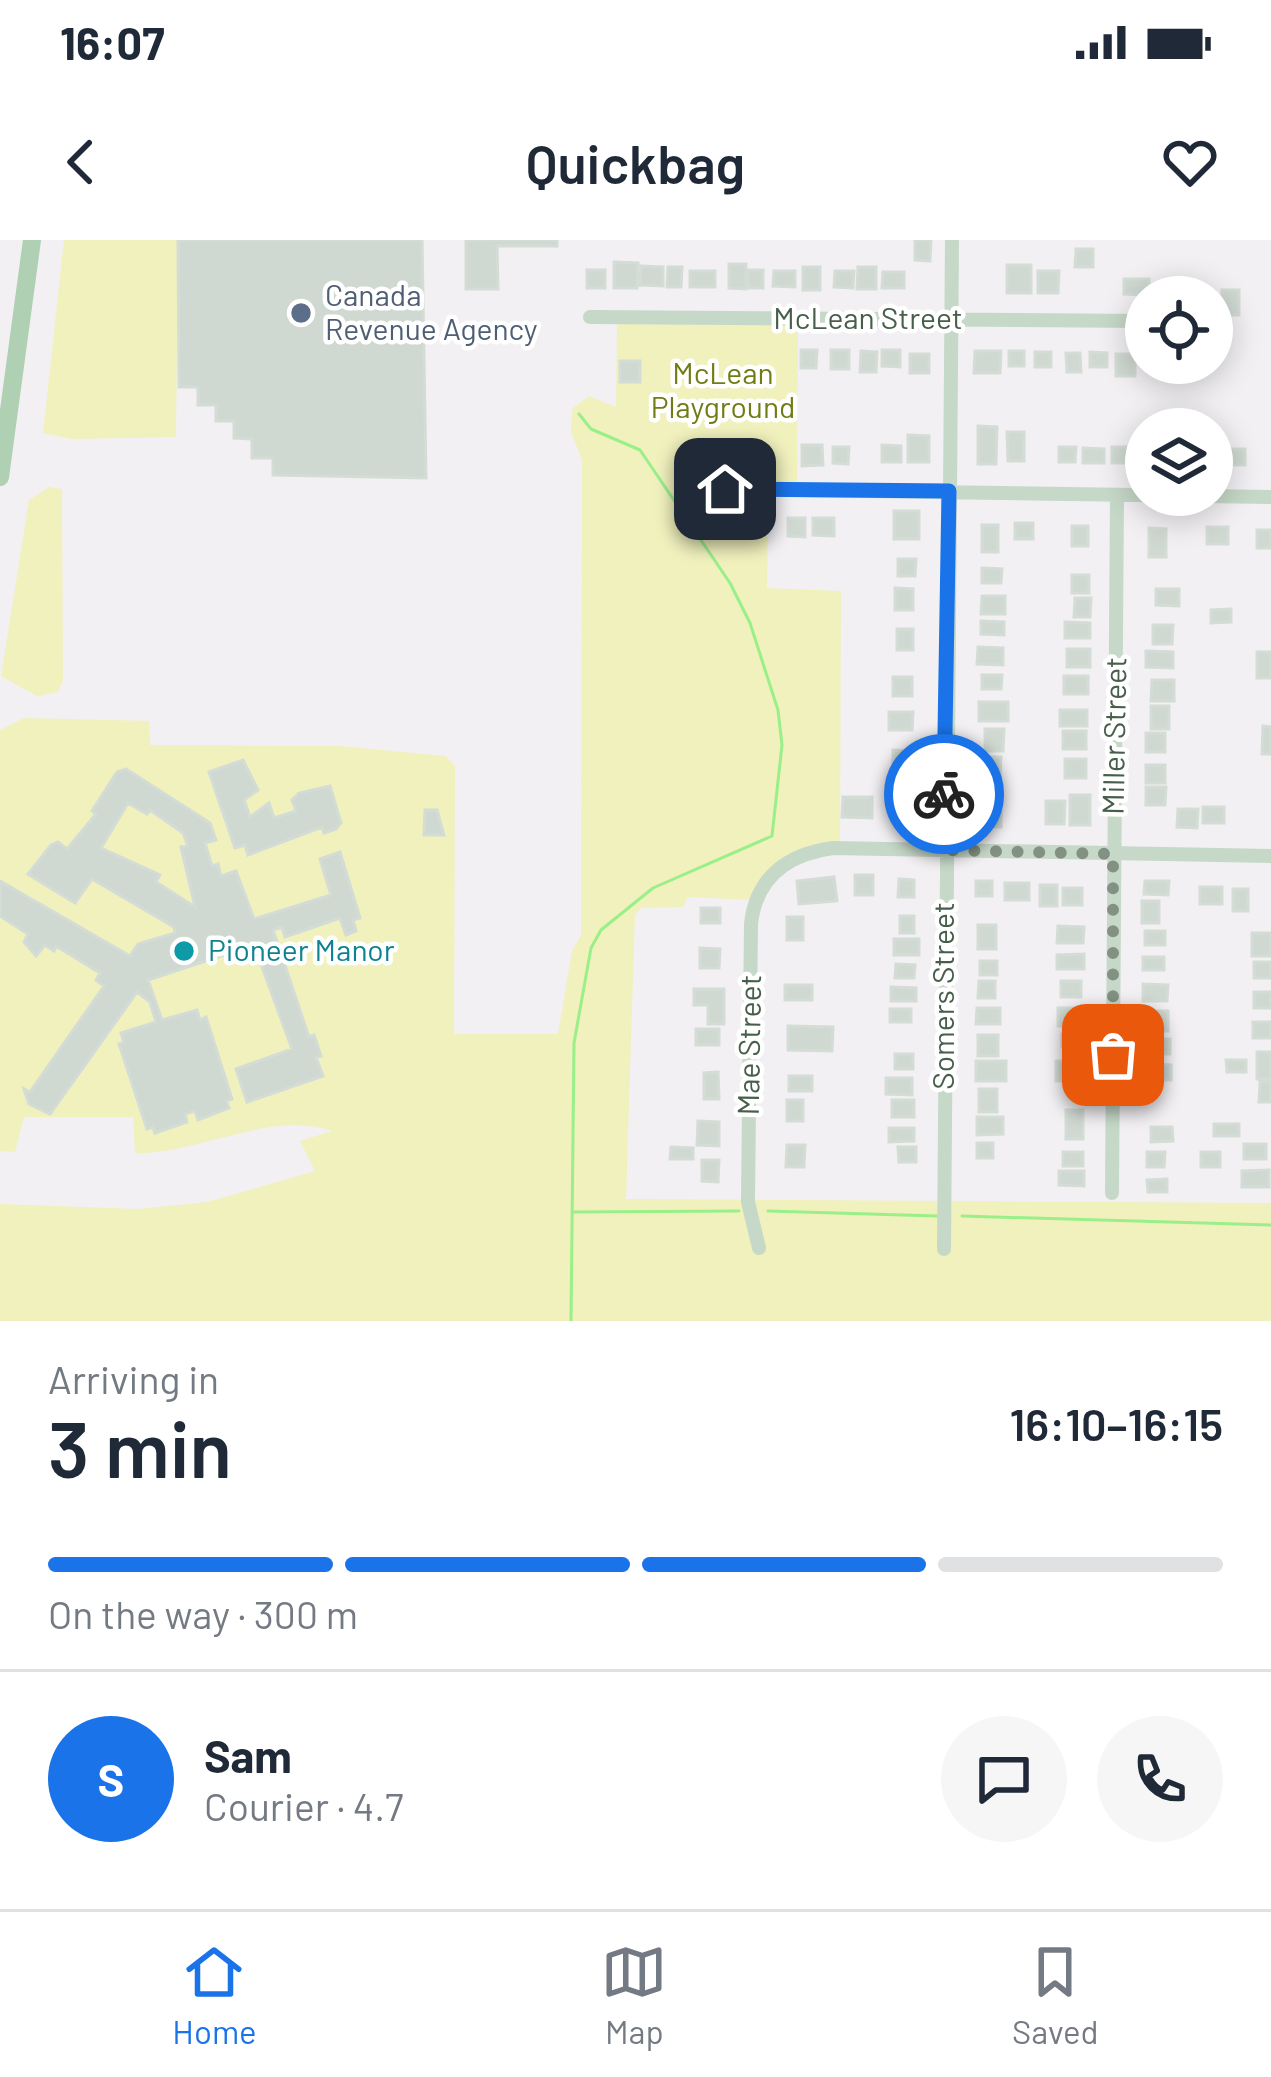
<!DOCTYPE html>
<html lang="en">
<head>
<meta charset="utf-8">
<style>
	body { margin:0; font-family:Barlow,sans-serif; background:#f6f6f7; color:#1f2937; height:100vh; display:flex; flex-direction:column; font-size:45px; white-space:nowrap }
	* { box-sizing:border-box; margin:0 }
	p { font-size:39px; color:#747a83 }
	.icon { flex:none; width:66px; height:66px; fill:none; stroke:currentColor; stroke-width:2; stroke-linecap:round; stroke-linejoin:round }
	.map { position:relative; height:1081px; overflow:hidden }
	.side { display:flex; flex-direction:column; background:#fff; flex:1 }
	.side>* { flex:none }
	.tools { position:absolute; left:1125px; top:36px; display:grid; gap:24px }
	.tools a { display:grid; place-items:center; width:108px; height:108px; border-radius:50%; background:#fff; box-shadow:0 6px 30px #0003; font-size:60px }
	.pin { position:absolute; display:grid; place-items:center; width:102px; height:102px; color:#fff; margin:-51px; border-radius:24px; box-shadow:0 6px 18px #0006 }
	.courier { position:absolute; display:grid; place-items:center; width:120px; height:120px; margin:-60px; border:9px solid #1a73e8; border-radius:50%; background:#fff; color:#222; box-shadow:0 3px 15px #0007 }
	.overview em { font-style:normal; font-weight:600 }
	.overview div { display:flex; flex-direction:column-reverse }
	.overview { display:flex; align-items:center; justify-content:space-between; height:204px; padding:0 48px }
	h1 { font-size:78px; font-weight:600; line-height:90px }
	.bar { display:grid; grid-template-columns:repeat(4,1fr); gap:18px 12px; align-content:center; height:144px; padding:0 48px }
	.bar i { height:15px; border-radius:9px; background:#e0e1e3 }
	.bar .selected { background:#1a73e8 }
	.bar p { grid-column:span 4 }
	.line { display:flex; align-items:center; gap:30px; padding:0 48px; border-top:3px solid #e0e1e3 }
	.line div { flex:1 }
	.round { display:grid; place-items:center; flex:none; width:126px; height:126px; border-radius:63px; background:#f6f6f7 }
	.status { display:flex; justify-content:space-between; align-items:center; height:84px; padding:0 60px; background:#fff; direction:ltr }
	.status svg { height:33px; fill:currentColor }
	header { display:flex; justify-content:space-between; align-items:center; height:156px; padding:0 48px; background:#fff; font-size:54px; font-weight:600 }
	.menu { display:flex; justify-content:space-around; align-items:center; height:168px; border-top:3px solid #e0e1e3; background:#fff; font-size:33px; color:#747a83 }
	.menu a { display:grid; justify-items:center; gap:6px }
	.menu .selected { color:#1a73e8 }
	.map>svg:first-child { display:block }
	.green { fill:#f0f1bd }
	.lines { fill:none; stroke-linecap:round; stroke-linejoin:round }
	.stream { stroke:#9aef89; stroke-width:3 }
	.building { fill:#cfd8d1; stroke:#d4dcd6; stroke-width:3; fill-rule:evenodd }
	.minor { stroke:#c6d8c8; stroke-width:14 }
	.major { stroke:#afd0b3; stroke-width:18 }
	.done { stroke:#839185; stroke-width:12; stroke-dasharray:0 21.6 }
	.route { stroke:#1a73e8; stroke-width:15 }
	.service-dot { fill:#5c6f8a; stroke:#fff; stroke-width:4.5 }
	.culture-dot { fill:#0f9aa8; stroke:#fff; stroke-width:4.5 }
	.labels { text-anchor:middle; stroke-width:9; stroke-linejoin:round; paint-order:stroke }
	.service-label { font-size:30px; fill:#4e5e75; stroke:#fff; text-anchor:start }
	.street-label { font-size:30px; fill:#475e4a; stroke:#fff }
	.park-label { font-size:30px; fill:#707d14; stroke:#fff }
	.culture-label { font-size:30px; fill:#0d838f; stroke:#fff; text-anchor:start }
</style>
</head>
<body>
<div class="status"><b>16:07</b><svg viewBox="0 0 49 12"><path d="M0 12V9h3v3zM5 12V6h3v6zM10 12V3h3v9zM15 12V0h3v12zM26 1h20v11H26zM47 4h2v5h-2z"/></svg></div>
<header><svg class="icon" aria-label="back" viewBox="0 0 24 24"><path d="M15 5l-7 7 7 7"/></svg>Quickbag<svg class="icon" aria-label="heart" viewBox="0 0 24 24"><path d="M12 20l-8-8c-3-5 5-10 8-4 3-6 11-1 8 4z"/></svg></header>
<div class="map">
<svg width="1271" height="1081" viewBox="0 0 1271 1081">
	<rect width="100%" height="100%" fill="#f2f0f3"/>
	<path class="green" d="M 64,0 L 178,0 L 176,197 L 72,199 L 43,193 Z
		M 617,79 L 798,80 L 797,250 L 768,250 L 767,348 L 841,351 L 840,607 L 793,616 L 754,660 L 688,657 L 683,667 L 641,668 L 635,674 L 626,959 L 1271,963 L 1271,1081 L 0,1081 L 0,964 L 138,969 L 207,962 L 315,931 L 300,901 L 332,891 C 270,870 200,914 135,913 L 133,877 L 24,877 L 15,912 L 0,911 L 0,490 L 24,478 L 149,481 L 150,505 L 339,506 L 445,516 L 455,526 L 454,794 L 558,794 L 572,711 L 581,695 L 582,220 L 571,192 L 572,169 L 589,156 L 616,167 Z
		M 49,247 L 62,249 L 63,440 L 58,452 L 37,456 L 1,436 L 29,260 Z"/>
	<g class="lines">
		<path class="stream" d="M 768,971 L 937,976
			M 573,972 L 739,971
			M 962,976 L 1271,985
			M 571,1081 L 574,803 L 591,708 L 601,690 L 653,648 L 772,596 L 782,505 L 778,470 L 750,383 L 730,343 L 640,210 L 591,189 L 579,174"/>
	</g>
	<path class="building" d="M 178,0 L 422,0 L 426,238 L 273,235 L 273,218 L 252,218 L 252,199 L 234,198 L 234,181 L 216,181 L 216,165 L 198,165 L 198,147 L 179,147 Z
		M 466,0 L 557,0 L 557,6 L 497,6 L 498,49 L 466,49 Z
		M 915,0 L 931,0 L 930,21 L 915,20 Z
		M 1076,9 L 1093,9 L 1093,27 L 1075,27 Z
		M 614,22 L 638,23 L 637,48 L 614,48 Z
		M 729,24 L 746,24 L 746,49 L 729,48 Z
		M 1007,25 L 1031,25 L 1031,53 L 1007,53 Z
		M 641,26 L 663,27 L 663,46 L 640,45 Z
		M 668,27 L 682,27 L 681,47 L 667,47 Z
		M 803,27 L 820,27 L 820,50 L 803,50 Z
		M 858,27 L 876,27 L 876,49 L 857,49 Z
		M 587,30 L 605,30 L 605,48 L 587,48 Z
		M 748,30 L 763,30 L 763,48 L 748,48 Z
		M 690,31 L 715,31 L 715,47 L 690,47 Z
		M 774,31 L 795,31 L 795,47 L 773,46 Z
		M 835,31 L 854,31 L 853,48 L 834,47 Z
		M 1038,31 L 1059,31 L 1058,53 L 1038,53 Z
		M 883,32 L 904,32 L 904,48 L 882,48 Z
		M 1124,39 L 1149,39 L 1149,55 L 1124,54 Z
		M 1176,44 L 1197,44 L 1196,57 L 1176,56 Z
		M 1222,50 L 1239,50 L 1239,75 L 1222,75 Z
		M 801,110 L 817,110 L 816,128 L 801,128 Z
		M 831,110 L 849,110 L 849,129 L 831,129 Z
		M 882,110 L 900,110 L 900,127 L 882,126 Z
		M 861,111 L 877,112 L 876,132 L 860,132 Z
		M 975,111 L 1001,111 L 1000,133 L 974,133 Z
		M 1009,111 L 1024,111 L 1024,126 L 1009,126 Z
		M 1035,112 L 1051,112 L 1051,127 L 1035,127 Z
		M 1090,112 L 1107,113 L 1107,127 L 1090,127 Z
		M 1066,113 L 1080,113 L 1081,132 L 1067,132 Z
		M 910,114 L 929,114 L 929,133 L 910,133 Z
		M 1116,114 L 1135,114 L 1135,136 L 1116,136 Z
		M 620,121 L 640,121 L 640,142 L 620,142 Z
		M 978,186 L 997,187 L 996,224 L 978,224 Z
		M 1007,192 L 1024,192 L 1024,221 L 1008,221 Z
		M 908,195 L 929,196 L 929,222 L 908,222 Z
		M 802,205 L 822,205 L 823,225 L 802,226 Z
		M 882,205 L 901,206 L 901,222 L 882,222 Z
		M 833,207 L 849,207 L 848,224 L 833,223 Z
		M 1059,207 L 1076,207 L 1075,222 L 1059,222 Z
		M 1112,207 L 1128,207 L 1128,223 L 1112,223 Z
		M 1083,208 L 1104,209 L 1104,223 L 1083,223 Z
		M 1226,209 L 1245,209 L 1245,225 L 1226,225 Z
		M 894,271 L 919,271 L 919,299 L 894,299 Z
		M 788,278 L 805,278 L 805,297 L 788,296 Z
		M 813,278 L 834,278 L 834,296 L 813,295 Z
		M 1015,283 L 1033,283 L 1033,299 L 1015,299 Z
		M 982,285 L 998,285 L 998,312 L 982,312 Z
		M 1072,286 L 1088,286 L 1088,306 L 1072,306 Z
		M 1207,287 L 1228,287 L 1228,304 L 1207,304 Z
		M 1149,288 L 1166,289 L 1166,317 L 1149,317 Z
		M 1257,290 L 1271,290 L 1271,308 L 1257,308 Z
		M 898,319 L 916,319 L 915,336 L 898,336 Z
		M 982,328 L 1002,329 L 1001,343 L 982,343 Z
		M 1072,335 L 1089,335 L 1089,353 L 1072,353 Z
		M 895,348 L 913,349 L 913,370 L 895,370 Z
		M 1156,349 L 1179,349 L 1179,366 L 1156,365 Z
		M 982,356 L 1005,356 L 1005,374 L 981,374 Z
		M 1075,358 L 1091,358 L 1090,377 L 1074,377 Z
		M 1231,369 L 1231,382 L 1211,383 L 1211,370 Z
		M 981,381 L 1004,382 L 1004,395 L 981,394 Z
		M 1065,382 L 1090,383 L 1090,398 L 1065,398 Z
		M 1153,385 L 1173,385 L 1172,404 L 1153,404 Z
		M 897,389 L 913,389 L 913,410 L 897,410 Z
		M 978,407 L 1003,408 L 1003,425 L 977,424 Z
		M 1067,409 L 1090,409 L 1090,427 L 1067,427 Z
		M 1146,411 L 1173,412 L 1173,428 L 1146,427 Z
		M 1257,412 L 1271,412 L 1271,438 L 1257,438 Z
		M 982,435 L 1002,435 L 1001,449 L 982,449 Z
		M 1064,436 L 1088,436 L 1088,454 L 1064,454 Z
		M 893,437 L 912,437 L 912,456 L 893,456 Z
		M 1152,440 L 1174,440 L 1174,461 L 1151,461 Z
		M 979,462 L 1008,462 L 1008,481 L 979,481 Z
		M 1151,466 L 1169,466 L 1169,489 L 1151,489 Z
		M 1060,470 L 1087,470 L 1087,486 L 1060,486 Z
		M 889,472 L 913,472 L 912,490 L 889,490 Z
		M 1263,486 L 1271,487 L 1271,514 L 1262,514 Z
		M 985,489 L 1004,489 L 1003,511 L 985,511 Z
		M 1063,491 L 1086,491 L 1086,509 L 1063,509 Z
		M 1146,493 L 1165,493 L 1165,512 L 1146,512 Z
		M 893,510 L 909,511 L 909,542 L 893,542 Z
		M 980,517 L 1001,517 L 1000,538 L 980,538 Z
		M 1065,519 L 1086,519 L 1086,538 L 1065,538 Z
		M 243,520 L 258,550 L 244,560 L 250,577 L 269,563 L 274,578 L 296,571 L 292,560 L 299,553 L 330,546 L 341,583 L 336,589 L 324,593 L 322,587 L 248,615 L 245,605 L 235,608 L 209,532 Z
		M 1146,525 L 1165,525 L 1165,543 L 1146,543 Z
		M 126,529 L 210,583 L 216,600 L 205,603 L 212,626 L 218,624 L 221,636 L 236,631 L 254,679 L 331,655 L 320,619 L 340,612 L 360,678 L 353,680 L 356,691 L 346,695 L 340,678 L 285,697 L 282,687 L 273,690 L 309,797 L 314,795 L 321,816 L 316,817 L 323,836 L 247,862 L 236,829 L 292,809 L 254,705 L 148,740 L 162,780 L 197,770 L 200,780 L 206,777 L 232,859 L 226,861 L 229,868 L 198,880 L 195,871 L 185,874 L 187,882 L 155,893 L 153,887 L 147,889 L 119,804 L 124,803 L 121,793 L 156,782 L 150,762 L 137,752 L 50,874 L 29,864 L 24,849 L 30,852 L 104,746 L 96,740 L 100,733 L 56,706 L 54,711 L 45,705 L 36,716 L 24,702 L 28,694 L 0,676 L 0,641 L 130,716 L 138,704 L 175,693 L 174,687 L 92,639 L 75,663 L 28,634 L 51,605 L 58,602 L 67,609 L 96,574 L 92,571 L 117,532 ZM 128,563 L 147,574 L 150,570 L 183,593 L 188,606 L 181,607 L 195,667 L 156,642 L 160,635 L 101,608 Z
		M 979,543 L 997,544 L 997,561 L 979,560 Z
		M 1146,547 L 1166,547 L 1165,565 L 1146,565 Z
		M 1070,555 L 1090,555 L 1090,585 L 1070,585 Z
		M 843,557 L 872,557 L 872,578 L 842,577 Z
		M 1046,561 L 1065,561 L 1064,584 L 1046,584 Z
		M 895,563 L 911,563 L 911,584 L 895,584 Z
		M 1203,567 L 1224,567 L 1224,583 L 1203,583 Z
		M 1178,569 L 1198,569 L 1197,588 L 1177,587 Z
		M 425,570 L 437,570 L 444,595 L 424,595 Z
		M 978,571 L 1001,571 L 1001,587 L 978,587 Z
		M 855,635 L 873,635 L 873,655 L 855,655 Z
		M 834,637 L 837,661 L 799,664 L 797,641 Z
		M 899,639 L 914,640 L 914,657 L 898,657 Z
		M 976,641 L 992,641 L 992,656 L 976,656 Z
		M 1145,641 L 1169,641 L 1168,655 L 1144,654 Z
		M 1005,643 L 1029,643 L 1029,660 L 1005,660 Z
		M 1040,645 L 1057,645 L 1057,666 L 1040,666 Z
		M 1200,647 L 1222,647 L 1222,664 L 1200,664 Z
		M 1063,648 L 1082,648 L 1082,665 L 1063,665 Z
		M 1233,649 L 1248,649 L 1248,671 L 1233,671 Z
		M 1142,661 L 1159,661 L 1159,683 L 1142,683 Z
		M 701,668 L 720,668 L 720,683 L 701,683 Z
		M 900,676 L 914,676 L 914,693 L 900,693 Z
		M 787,677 L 803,677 L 803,700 L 787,700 Z
		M 978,685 L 996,685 L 996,709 L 978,709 Z
		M 1058,686 L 1084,687 L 1083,703 L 1057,703 Z
		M 1145,691 L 1165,691 L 1165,705 L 1145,705 Z
		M 1252,693 L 1271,693 L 1271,716 L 1252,716 Z
		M 894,699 L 919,699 L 919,715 L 894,715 Z
		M 700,708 L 720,709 L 719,728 L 700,728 Z
		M 1084,714 L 1084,729 L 1057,729 L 1057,715 Z
		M 1143,717 L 1164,717 L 1164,730 L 1143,730 Z
		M 980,721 L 997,721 L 997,735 L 980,735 Z
		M 1254,722 L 1271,722 L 1271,738 L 1254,738 Z
		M 896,724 L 915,725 L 914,738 L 895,738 Z
		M 979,741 L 995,741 L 995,758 L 978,758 Z
		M 1061,741 L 1081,741 L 1081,757 L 1061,757 Z
		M 1143,744 L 1168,745 L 1167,761 L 1143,761 Z
		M 785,745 L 812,745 L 812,760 L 785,760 Z
		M 891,747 L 916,748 L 916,761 L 891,761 Z
		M 694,749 L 724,749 L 724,784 L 708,784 L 708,765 L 694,765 Z
		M 1254,752 L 1271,752 L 1271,768 L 1254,768 Z
		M 977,768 L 1000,768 L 1000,784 L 976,784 Z
		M 1058,768 L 1083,768 L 1083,786 L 1058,786 Z
		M 890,769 L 911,769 L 911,782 L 890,782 Z
		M 1145,771 L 1168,771 L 1168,791 L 1145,791 Z
		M 1253,782 L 1271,782 L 1271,798 L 1253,798 Z
		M 788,786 L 833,787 L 832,811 L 788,810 Z
		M 696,789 L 719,789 L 719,805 L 696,805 Z
		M 1062,794 L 1081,794 L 1081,807 L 1062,807 Z
		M 978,795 L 998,795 L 998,816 L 978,816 Z
		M 1148,799 L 1170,799 L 1170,814 L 1148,814 Z
		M 1257,812 L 1271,812 L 1271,839 L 1257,839 Z
		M 895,814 L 913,814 L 913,829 L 895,829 Z
		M 1226,820 L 1246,820 L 1246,832 L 1227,832 Z
		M 976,821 L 1006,821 L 1006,841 L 976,841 Z
		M 1056,821 L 1083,821 L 1083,840 L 1056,841 Z
		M 1146,824 L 1171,825 L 1171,840 L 1146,840 Z
		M 718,832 L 719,859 L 704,859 L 704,833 Z
		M 789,836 L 812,836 L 812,851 L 789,851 Z
		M 886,838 L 912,838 L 912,855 L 886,854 Z
		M 1260,842 L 1271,842 L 1271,862 L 1259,862 Z
		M 979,849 L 997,849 L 997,872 L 979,872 Z
		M 787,860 L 803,860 L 803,881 L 787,881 Z
		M 892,860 L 914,860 L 914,877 L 892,877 Z
		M 1066,870 L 1083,870 L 1083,899 L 1066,899 Z
		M 977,877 L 1003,877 L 1003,894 L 977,895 Z
		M 698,881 L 719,882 L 719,906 L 697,905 Z
		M 1214,884 L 1239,884 L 1239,896 L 1214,896 Z
		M 1151,887 L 1172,887 L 1173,901 L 1151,902 Z
		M 889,888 L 914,888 L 914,901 L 889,902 Z
		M 977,903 L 993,903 L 993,918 L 977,918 Z
		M 1244,904 L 1266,904 L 1266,919 L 1244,919 Z
		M 787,905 L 805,905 L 804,927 L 786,927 Z
		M 671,907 L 693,908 L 693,919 L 670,919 Z
		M 898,907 L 916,907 L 916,922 L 899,922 Z
		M 1063,912 L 1083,912 L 1083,926 L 1063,926 Z
		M 1147,912 L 1165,912 L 1164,927 L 1147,927 Z
		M 1201,912 L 1220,912 L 1220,927 L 1201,927 Z
		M 702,920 L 719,920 L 718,942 L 702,941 Z
		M 1269,930 L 1269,947 L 1242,947 L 1242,931 Z
		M 1059,931 L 1084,931 L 1084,946 L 1059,945 Z
		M 1167,939 L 1167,952 L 1148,952 L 1147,940 Z"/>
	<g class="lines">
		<path class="minor" d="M 590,77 L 1146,81
			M 725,249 L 1271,257
			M 1112,953 L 1117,255
			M 759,1008 L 748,962 L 751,684 C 756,637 788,614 833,608 L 1271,616
			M 944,1009 L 952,0"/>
		<path class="major" d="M 0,237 L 32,0"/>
	</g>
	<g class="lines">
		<path class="done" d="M 944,554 L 944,610 L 1113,614 L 1113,815"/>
		<path class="route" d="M 725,249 L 949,251 L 944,554"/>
	</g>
	<circle class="service-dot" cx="301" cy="73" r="12"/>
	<circle class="culture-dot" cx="184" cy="711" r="12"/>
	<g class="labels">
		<g class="service-label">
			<text x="325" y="66">Canada<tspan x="325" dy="34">Revenue Agency</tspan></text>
		</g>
		<g class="street-label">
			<text x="868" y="89">McLean Street</text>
			<text transform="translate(1115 496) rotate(-89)" y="10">Miller Street</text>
			<text transform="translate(944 756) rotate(-90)" y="10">Somers Street</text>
			<text transform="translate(750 805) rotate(-89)" y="10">Mae Street</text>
		</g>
		<g class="park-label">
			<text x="723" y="144">McLean<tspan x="723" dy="34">Playground</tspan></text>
		</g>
		<g class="culture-label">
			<text x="208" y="721">Pioneer Manor</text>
		</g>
	</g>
</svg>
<div class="tools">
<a><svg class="icon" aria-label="locate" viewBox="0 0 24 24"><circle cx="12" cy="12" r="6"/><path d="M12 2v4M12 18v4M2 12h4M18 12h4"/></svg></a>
<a><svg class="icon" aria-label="layers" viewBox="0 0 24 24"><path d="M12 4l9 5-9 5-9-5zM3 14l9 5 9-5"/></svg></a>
</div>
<div class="pin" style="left:1113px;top:815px;background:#ea580c"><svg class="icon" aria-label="bag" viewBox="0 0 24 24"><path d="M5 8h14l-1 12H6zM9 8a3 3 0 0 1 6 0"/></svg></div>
<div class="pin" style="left:725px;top:249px;background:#1f2937"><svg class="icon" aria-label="home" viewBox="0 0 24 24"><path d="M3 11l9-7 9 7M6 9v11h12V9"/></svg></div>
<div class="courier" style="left:944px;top:554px"><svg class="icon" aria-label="bike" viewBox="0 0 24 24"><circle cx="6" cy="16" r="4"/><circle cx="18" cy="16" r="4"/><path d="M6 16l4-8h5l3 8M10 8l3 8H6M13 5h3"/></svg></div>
</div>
<section class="side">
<div class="overview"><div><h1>3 min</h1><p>Arriving in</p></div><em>16:10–16:15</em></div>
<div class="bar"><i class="selected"></i><i class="selected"></i><i class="selected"></i><i></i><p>On the way · 300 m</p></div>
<div class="line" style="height:216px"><b class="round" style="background:#1a73e8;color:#fff">S</b><div><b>Sam</b><p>Courier · 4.7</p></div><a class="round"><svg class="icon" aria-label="chat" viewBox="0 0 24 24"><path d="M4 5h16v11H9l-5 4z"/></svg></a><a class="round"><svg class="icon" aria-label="phone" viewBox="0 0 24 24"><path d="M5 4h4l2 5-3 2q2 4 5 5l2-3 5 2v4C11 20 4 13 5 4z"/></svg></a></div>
</section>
<nav class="menu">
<a class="selected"><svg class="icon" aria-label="home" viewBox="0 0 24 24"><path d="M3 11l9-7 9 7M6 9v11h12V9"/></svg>Home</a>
<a><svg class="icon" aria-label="map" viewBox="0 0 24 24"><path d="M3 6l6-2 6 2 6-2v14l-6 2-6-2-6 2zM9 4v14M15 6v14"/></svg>Map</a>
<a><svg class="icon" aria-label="saved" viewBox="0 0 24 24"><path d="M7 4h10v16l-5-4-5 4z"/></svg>Saved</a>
</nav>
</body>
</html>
